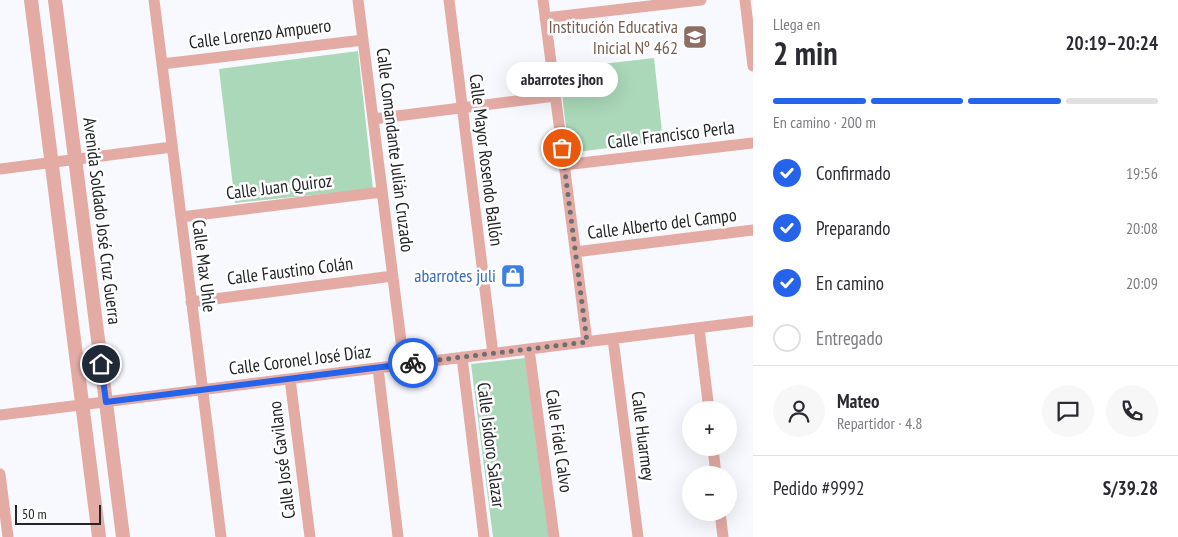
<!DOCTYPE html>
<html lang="es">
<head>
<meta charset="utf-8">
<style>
	body { margin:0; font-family:"PT Sans Narrow",sans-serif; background:#f7f7f7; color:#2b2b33; height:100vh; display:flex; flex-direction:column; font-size:19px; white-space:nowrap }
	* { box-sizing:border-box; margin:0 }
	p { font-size:16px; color:#7c7c81 }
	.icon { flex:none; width:28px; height:28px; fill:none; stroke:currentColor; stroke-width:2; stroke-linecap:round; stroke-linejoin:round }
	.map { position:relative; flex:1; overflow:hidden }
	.details { display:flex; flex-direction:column; background:#fff; width:425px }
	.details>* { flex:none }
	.fabs { position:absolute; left:682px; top:401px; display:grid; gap:10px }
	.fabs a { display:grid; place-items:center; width:55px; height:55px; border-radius:50%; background:#fff; box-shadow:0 5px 20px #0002; font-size:25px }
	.scale { position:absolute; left:15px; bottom:12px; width:86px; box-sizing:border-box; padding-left:5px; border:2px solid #242528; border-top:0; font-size:14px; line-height:18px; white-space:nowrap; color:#242528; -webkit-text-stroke:4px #fff; paint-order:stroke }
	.pin { position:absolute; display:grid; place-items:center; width:42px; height:42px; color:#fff; margin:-21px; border:2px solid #fff; border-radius:50%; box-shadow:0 1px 5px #0007 }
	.courier { position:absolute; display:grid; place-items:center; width:50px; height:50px; margin:-25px; border:4px solid #2563eb; border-radius:50%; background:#fff; color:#222; box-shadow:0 1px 6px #0007 }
	.bubble { position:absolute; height:35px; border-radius:18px; background:#fff; box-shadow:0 5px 20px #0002; font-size:16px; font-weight:600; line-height:35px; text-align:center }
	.headline em { font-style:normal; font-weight:600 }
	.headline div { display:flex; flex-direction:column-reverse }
	.headline { display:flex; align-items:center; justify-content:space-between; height:85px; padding:0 20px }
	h1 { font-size:32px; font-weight:600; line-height:38px }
	.bar { display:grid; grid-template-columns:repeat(4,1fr); gap:8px 5px; align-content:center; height:60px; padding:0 20px }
	.bar i { height:6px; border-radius:4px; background:#e1e1e2 }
	.bar .active { background:#2563eb }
	.bar p { grid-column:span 4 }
	.line { display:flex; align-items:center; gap:12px; padding:0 20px; border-top:1px solid #e1e1e2 }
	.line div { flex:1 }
	.round { display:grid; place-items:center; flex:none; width:52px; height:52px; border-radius:26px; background:#f7f7f7 }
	ol { padding:0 20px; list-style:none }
	li { display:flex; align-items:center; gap:15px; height:55px }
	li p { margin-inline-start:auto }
	li .icon { padding:5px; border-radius:50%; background:#2563eb; color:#fff; stroke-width:4 }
	li:last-child { color:#7c7c81 }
	li i { width:28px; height:28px; border:2px solid #e1e1e2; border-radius:50% }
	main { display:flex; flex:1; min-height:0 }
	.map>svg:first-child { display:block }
	.green { fill:#aad8b8 }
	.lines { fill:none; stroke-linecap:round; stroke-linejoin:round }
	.minor { stroke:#e3aba4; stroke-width:11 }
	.tertiary { stroke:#e3aba4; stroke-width:14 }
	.done { stroke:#6e6f73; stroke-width:5; stroke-dasharray:0 9 }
	.route { stroke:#2563eb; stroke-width:6 }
	.labels { text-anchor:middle; stroke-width:5; stroke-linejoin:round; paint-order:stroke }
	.education-label { font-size:18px; fill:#785e54; stroke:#fff; text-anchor:end }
	.street-label { font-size:18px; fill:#242528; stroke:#fff }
	.shop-label { font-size:18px; fill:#366cbe; stroke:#fff; text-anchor:end }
</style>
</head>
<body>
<main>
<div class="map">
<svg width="753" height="537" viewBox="0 0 753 537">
	<rect width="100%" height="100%" fill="#f8f9fe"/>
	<path class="green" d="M 358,51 L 373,189 L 235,203 L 219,69 Z
		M 654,58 L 663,141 L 569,153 L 559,69 Z
		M 525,358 L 549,537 L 493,537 L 471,364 Z"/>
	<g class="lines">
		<path class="minor" d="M 154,0 L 221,537
			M 358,0 L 404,365
			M 449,0 L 493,354
			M 543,0 L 587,342
			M 745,0 L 753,66
			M 545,18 L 701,0
			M 162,64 L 363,40
			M 373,119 L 555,96
			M 564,165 L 753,143
			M 0,169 L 172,147
			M 181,217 L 382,192
			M 575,252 L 753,230
			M 191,302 L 393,276
			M 699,328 L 709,410
			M 613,339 L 638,537
			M 529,349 L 554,537
			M 462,357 L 484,537
			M 378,368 L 398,537
			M 290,379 L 310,537
			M 0,415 L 753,321
			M 713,448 L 716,475
			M 0,474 L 8,537
			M 720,512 L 723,537"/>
		<path class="tertiary" d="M 31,0 L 99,537
			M 55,0 L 123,537"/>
	</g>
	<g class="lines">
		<path class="done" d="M 413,363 L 587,342 L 562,148"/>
		<path class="route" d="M 101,364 L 106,402 L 413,363"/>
	</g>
	<defs>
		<symbol id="school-square" viewBox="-11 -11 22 22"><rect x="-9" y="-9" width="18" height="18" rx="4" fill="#8d6e63" stroke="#fff"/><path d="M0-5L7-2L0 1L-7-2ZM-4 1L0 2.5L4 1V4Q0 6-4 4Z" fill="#fff"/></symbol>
		<symbol id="shop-square" viewBox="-11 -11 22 22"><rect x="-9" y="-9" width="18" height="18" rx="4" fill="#3f7fe0" stroke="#fff"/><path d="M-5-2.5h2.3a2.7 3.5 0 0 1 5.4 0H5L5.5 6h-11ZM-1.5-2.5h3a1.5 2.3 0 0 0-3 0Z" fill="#fff"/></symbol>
	</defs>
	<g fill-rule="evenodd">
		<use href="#school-square" x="681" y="23" width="28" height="28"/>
		<use href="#shop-square" x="499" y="262" width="28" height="28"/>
	</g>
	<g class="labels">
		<g class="education-label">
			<text x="678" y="33">Institución Educativa<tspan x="678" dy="21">Inicial Nº 462</tspan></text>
		</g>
		<g class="street-label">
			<text transform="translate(260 34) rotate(-7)" y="6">Calle Lorenzo Ampuero</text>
			<text transform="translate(671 135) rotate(-7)" y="6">Calle Francisco Perla</text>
			<text transform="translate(395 150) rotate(83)" y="6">Calle Comandante Julián Cruzado</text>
			<text transform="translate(486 160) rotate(83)" y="6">Calle Mayor Rosendo Ballón</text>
			<text transform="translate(279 187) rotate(-7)" y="6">Calle Juan Quiroz</text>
			<text transform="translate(102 221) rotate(83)" y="6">Avenida Soldado José Cruz Guerra</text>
			<text transform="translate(662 224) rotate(-7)" y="6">Calle Alberto del Campo</text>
			<text transform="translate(204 266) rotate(83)" y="6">Calle Max Uhle</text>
			<text transform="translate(290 271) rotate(-7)" y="6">Calle Faustino Colán</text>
			<text transform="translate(300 360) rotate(-7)" y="6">Calle Coronel José Díaz</text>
			<text transform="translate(643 436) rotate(83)" y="6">Calle Huarmey</text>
			<text transform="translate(559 441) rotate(82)" y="6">Calle Fidel Calvo</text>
			<text transform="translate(491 445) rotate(83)" y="6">Calle Isidoro Salazar</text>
			<text transform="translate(282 460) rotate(-97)" y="6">Calle José Gavilano</text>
		</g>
		<g class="shop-label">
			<text x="496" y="282">abarrotes juli</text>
		</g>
	</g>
</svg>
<div class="fabs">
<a>+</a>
<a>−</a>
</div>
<div class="scale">50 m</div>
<div class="pin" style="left:562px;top:148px;background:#ea580c"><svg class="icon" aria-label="bag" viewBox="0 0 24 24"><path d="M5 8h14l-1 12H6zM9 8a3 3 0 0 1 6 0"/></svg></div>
<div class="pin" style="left:101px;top:364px;background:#1f2937"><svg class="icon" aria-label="home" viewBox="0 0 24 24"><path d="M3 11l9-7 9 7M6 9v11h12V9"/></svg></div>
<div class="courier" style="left:413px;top:363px"><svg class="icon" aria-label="bike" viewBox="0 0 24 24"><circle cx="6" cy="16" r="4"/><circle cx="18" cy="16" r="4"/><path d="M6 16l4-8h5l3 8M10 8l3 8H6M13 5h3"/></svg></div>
<div class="bubble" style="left:506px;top:62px;width:112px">abarrotes jhon</div>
</div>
<section class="details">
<div class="headline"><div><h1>2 min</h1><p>Llega en</p></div><em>20:19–20:24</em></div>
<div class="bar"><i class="active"></i><i class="active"></i><i class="active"></i><i></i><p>En camino · 200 m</p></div>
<ol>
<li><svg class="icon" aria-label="check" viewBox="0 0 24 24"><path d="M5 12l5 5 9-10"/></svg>Confirmado<p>19:56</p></li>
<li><svg class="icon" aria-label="check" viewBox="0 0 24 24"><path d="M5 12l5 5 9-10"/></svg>Preparando<p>20:08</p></li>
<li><svg class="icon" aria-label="check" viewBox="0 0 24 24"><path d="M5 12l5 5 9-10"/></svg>En camino<p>20:09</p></li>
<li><i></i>Entregado</li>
</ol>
<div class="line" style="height:90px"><a class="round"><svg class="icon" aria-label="person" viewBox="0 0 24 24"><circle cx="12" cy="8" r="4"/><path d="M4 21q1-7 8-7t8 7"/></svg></a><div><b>Mateo</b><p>Repartidor · 4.8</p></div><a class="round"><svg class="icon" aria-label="chat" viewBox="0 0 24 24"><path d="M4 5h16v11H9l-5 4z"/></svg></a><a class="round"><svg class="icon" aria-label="phone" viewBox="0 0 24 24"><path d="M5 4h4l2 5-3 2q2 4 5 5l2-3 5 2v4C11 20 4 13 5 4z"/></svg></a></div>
<div class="line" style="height:65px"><div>Pedido #9992</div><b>S/39.28</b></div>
</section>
</main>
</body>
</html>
